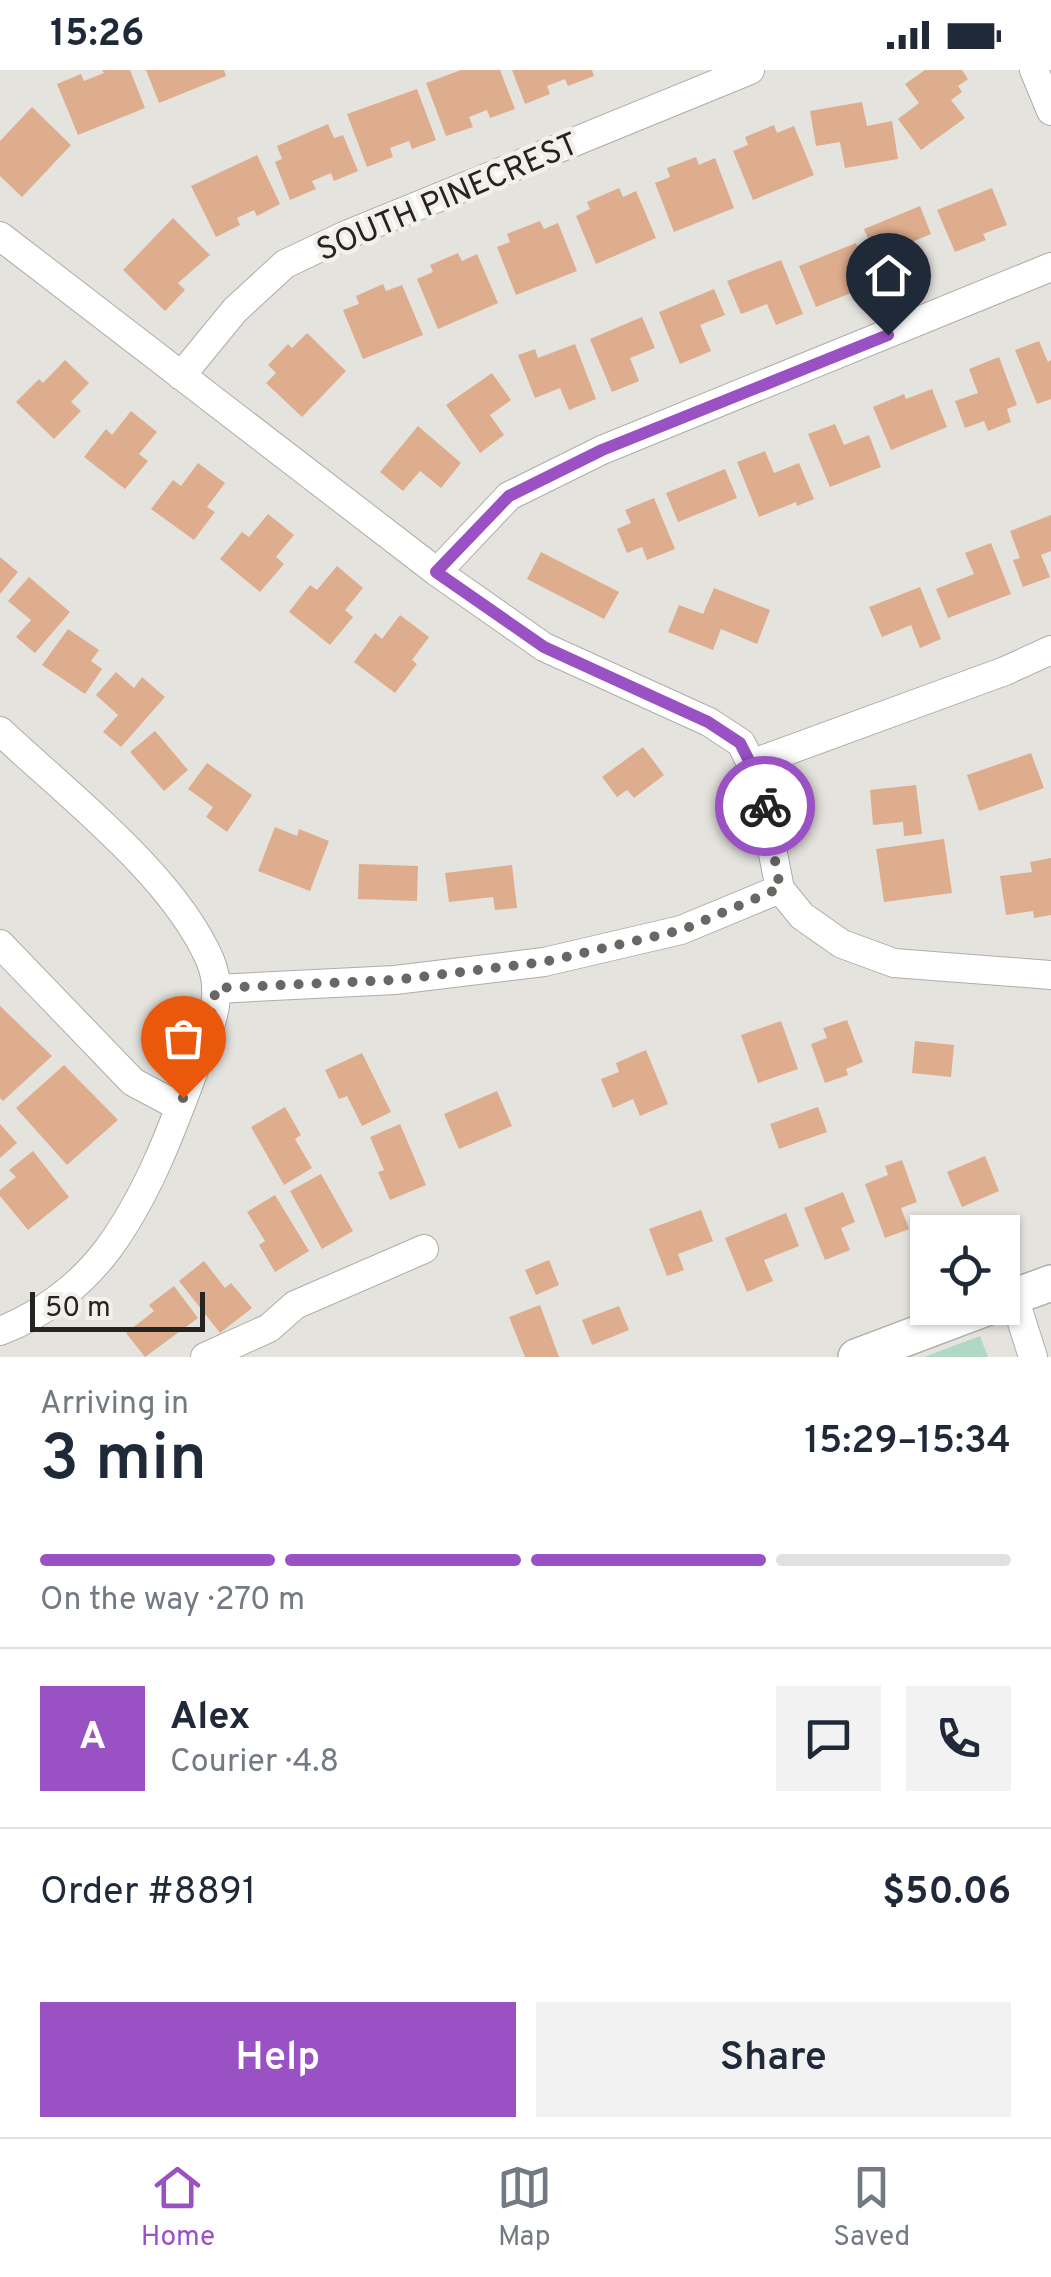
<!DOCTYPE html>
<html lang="en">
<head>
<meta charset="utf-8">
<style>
	body { margin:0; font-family:Overpass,sans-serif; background:#f2f2f3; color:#1f2937; height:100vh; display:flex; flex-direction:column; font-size:38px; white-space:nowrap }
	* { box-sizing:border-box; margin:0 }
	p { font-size:32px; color:#747a83 }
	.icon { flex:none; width:55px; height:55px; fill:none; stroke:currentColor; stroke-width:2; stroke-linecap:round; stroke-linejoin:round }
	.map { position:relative; height:1287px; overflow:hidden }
	.details { display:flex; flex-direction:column; background:#fff; flex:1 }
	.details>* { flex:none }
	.tools { position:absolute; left:910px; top:1145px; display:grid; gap:20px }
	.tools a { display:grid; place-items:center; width:110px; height:110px; border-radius:0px; background:#fff; box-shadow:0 2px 8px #0004; font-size:50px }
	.scale { position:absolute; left:30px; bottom:25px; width:175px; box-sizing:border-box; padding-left:10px; border:5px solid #252422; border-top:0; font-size:28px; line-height:35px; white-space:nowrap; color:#252422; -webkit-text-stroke:8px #f2f0eb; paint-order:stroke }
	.pin { position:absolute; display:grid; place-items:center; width:85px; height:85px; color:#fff; margin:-102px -42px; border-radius:50% 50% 50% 0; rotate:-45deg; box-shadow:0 0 10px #0007 }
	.pin .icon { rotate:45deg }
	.courier { position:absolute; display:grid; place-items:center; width:100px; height:100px; margin:-50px; border:8px solid #9a51c4; border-radius:50%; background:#fff; color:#222; box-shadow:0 2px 12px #0007 }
	.headline em { font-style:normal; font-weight:600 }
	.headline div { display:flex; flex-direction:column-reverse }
	.headline { display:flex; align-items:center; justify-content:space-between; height:170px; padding:0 40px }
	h1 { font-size:65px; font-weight:600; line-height:75px }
	.bar { display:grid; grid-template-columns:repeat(4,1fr); gap:15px 10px; align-content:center; height:120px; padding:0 40px }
	.bar i { height:12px; border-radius:8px; background:#e0e1e3 }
	.bar .selected { background:#9a51c4 }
	.bar p { grid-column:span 4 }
	.line { display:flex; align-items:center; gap:25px; padding:0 40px; border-top:2px solid #e0e1e3 }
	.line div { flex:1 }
	.round { display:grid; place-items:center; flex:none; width:105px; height:105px; border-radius:0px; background:#f2f2f3 }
	.cta { display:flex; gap:20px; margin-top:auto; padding:20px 40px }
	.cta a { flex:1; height:115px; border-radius:0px; background:#9a51c4; color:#fff; font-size:40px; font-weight:600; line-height:115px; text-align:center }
	.cta a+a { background:#f2f2f3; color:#1f2937 }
	.status { display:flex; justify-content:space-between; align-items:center; height:70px; padding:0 50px; background:#fff; direction:ltr }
	.status svg { height:28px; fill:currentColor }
	.dock { display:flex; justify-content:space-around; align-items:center; height:140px; border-top:2px solid #e0e1e3; background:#fff; font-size:28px; color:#747a83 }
	.dock a { display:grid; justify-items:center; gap:5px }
	.dock .selected { color:#9a51c4 }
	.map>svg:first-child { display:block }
	.green { fill:#afd9c2 }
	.building { fill:#dead8e }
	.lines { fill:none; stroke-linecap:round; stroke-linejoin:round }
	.minor-casing { stroke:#afada8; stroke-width:30 }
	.major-casing { stroke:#afada8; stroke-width:38 }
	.minor { stroke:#fff; stroke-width:28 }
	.major { stroke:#fff; stroke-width:35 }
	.done { stroke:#686764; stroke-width:10; stroke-dasharray:0 18 }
	.route { stroke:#9a51c4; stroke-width:12 }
	.labels { text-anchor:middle; stroke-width:9; stroke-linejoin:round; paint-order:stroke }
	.street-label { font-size:32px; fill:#252422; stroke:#f2f0eb }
</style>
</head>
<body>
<div class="status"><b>15:26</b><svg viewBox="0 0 49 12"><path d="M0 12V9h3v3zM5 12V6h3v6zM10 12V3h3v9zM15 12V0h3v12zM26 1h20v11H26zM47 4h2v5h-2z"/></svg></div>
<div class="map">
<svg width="1051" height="1287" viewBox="0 0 1051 1287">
	<rect width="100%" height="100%" fill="#e5e3de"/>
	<path class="green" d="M 980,1266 L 988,1287 L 924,1287 Z"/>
	<path class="building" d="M 102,0 L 130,0 L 145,38 L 78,65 L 57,14 L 81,4 L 84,11 L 104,3 Z
		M 146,0 L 224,0 L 226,6 L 159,33 Z
		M 461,0 L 500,0 L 515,39 L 490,48 L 487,40 L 469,47 L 473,57 L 446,66 L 426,13 Z
		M 512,0 L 592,0 L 594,6 L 568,16 L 565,9 L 547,16 L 550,24 L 525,34 Z
		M 925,0 L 962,0 L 968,9 L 958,16 L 962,22 L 951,30 L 965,48 L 921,80 L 898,49 L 919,33 L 905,14 Z
		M 417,19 L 436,70 L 412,79 L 409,71 L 390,78 L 393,87 L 367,97 L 347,44 Z
		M 862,32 L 867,56 L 892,51 L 898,89 L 845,98 L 840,72 L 816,76 L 810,41 Z
		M 32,37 L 71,75 L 22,127 L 0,106 L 0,71 Z
		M 328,54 L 334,68 L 343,65 L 358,101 L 334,111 L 331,103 L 312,111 L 316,119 L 290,130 L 275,92 L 282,89 L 277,76 Z
		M 774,55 L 777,63 L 794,56 L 814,105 L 753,130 L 733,81 L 748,75 L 745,67 Z
		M 257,85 L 280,134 L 257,146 L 254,140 L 237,148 L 240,155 L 216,167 L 191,116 Z
		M 696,87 L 699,95 L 715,88 L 734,138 L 674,162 L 655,113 L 670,107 L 667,98 Z
		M 619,118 L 623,127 L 636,121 L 656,168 L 596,194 L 576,146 L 590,139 L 587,132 Z
		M 992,118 L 1007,155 L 983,164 L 986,170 L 955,182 L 937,140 Z
		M 920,136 L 931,164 L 905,175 L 914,197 L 884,208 L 864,159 Z
		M 173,148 L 210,185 L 178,213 L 185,220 L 165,241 L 123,200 Z
		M 540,151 L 544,159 L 558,153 L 577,201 L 516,225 L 497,177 L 510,172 L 507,164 Z
		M 856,173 L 873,214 L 816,237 L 799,196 Z
		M 458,183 L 462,191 L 477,184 L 498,233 L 438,259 L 417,209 L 433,202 L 430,195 Z
		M 781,190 L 803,244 L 776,255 L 767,234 L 741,244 L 727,211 Z
		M 383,214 L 386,221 L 402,215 L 423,265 L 363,289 L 343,240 L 359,234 L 356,226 Z
		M 714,219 L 725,245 L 700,255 L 711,281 L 680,294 L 659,242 Z
		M 642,247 L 655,278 L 630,288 L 639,311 L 612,322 L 590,269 Z
		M 307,263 L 346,301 L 302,347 L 266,313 L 276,303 L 268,295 L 288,274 L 292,278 Z
		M 1039,271 L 1048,292 L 1051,290 L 1051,329 L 1037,334 L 1015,280 Z
		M 575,274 L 596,329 L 569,340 L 560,318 L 535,328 L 518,285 L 535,279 L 538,288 Z
		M 999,287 L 1017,335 L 1007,339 L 1011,352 L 988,361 L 984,351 L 965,358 L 955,331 L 978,323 L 969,299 Z
		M 65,290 L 89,313 L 71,332 L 81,341 L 54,369 L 16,332 L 39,309 L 43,313 Z
		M 492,303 L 511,330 L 490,345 L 504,365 L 480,383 L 446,335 Z
		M 932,319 L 947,357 L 891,380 L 873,337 L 904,324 L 906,329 Z
		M 131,341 L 157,362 L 139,384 L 148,391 L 125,419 L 84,387 L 106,359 L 112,365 Z
		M 835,354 L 844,375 L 869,365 L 881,397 L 830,417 L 808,364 Z
		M 418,356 L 461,393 L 441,418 L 420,401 L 403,421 L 380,402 Z
		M 765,381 L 774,403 L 799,393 L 814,429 L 797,436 L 796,432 L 759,447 L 737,392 Z
		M 198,393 L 225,413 L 207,437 L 215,442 L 194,470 L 151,439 L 173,410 L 181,416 Z
		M 725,399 L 737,428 L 678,452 L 666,423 Z
		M 654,428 L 675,479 L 647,490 L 642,477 L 627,483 L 617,459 L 631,453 L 625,440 Z
		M 268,444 L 294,465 L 276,487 L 284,494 L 260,522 L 220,489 L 242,462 L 249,467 Z
		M 1051,445 L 1051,481 L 1041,485 L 1050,507 L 1023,517 L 1013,490 L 1020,488 L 1010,461 Z
		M 991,473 L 1011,524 L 948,548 L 936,519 L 974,504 L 965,483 Z
		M 541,482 L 619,522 L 604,549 L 527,509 Z
		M 0,487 L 18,502 L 0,524 Z
		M 337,496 L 363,518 L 345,540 L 353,547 L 330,575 L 289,542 L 310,515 L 317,520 Z
		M 29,507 L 70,542 L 35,583 L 16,567 L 31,550 L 8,531 Z
		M 920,517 L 941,569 L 920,578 L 911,555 L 882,567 L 869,537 Z
		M 714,518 L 770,540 L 757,574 L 721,559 L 713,580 L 668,562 L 679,535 L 703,544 Z
		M 400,545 L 429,567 L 412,590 L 417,594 L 395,623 L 354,592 L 375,563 L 382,569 Z
		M 68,559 L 99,580 L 91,591 L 102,599 L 85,624 L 42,595 Z
		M 116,602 L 134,618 L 142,607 L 165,627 L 121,677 L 103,662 L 118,645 L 96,625 Z
		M 155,661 L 188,700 L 164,721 L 130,682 Z
		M 643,677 L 664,705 L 634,728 L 627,720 L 617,727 L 602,707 Z
		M 1031,683 L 1044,718 L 979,741 L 967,705 Z
		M 207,693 L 252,725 L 227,762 L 206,747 L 213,737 L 188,719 Z
		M 916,715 L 922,764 L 904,766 L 903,752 L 873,755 L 870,720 Z
		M 275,757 L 297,766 L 299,759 L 329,771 L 310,821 L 258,801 Z
		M 944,769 L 952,823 L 884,832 L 876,779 Z
		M 1051,788 L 1051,845 L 1034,848 L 1033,841 L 1006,845 L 1000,806 L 1032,802 L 1030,792 Z
		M 359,794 L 418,796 L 417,831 L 358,829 Z
		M 512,795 L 517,838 L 495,840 L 493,827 L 449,832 L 445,803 Z
		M 0,936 L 52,986 L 3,1031 L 0,1028 Z
		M 847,950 L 863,992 L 846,999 L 848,1005 L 825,1013 L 811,974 L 827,968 L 823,958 Z
		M 781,951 L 798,999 L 758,1013 L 741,965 Z
		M 915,971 L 954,975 L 951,1007 L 912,1003 Z
		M 646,980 L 668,1034 L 640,1046 L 633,1029 L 613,1038 L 601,1009 L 619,1002 L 616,993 Z
		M 362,983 L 391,1042 L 362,1056 L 347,1026 L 339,1029 L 325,1000 Z
		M 64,995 L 118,1050 L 67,1095 L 16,1038 Z
		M 497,1021 L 512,1056 L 459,1079 L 444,1044 Z
		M 285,1037 L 301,1065 L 295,1069 L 312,1098 L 284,1115 L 251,1057 Z
		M 818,1037 L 827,1062 L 779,1079 L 770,1054 Z
		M 0,1054 L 17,1073 L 0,1088 Z
		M 400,1054 L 426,1115 L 390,1130 L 378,1102 L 384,1100 L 370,1067 Z
		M 33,1081 L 69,1127 L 28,1160 L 0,1126 L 0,1120 L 16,1107 L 9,1100 Z
		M 985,1086 L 999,1121 L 962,1137 L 947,1102 Z
		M 902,1090 L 917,1132 L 901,1138 L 909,1159 L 885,1168 L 865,1114 L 888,1105 L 885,1096 Z
		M 321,1104 L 353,1161 L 322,1179 L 290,1121 Z
		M 843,1122 L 855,1152 L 841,1158 L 850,1180 L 825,1190 L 804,1138 Z
		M 275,1125 L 309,1181 L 275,1202 L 259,1175 L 265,1171 L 247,1142 Z
		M 701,1140 L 713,1171 L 678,1184 L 684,1200 L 667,1206 L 649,1159 Z
		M 786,1143 L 799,1176 L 764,1190 L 773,1211 L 747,1222 L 725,1168 Z
		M 549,1190 L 559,1215 L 536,1225 L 525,1200 Z
		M 204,1191 L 225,1218 L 231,1213 L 252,1238 L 220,1263 L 179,1211 Z
		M 174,1216 L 198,1248 L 145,1287 L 126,1263 L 154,1241 L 149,1235 Z
		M 540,1235 L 559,1287 L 525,1287 L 509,1247 Z
		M 619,1236 L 629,1260 L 592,1275 L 582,1250 Z"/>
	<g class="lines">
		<defs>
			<path id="minor" d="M 1034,0 L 1051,41
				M 0,166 L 437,502 L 544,577 L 709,652 L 741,673 L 758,708 L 780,819 L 802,846 L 842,874 L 894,893 L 1051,905
				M 181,306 L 235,240 L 285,194 L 344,166 L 750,0
				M 437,502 L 509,426 L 602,380 L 1051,197
				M 0,661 C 68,725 173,805 210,890 C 215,902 217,915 216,928 C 214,952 202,977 194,1000 C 171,1062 147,1126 108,1179 C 81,1215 42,1245 0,1261
				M 751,694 L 1005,601 L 1051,580
				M 0,874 L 133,1012 L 180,1037
				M 216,919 L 395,910 L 544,892 L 681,860 L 780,819
				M 1014,1227 L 1033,1287
				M 205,1287 L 269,1258 L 295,1235 L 424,1179"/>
			<path id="major" d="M 1002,1231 L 1051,1213
				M 856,1287 L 986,1238"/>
		</defs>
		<use href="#minor" class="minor-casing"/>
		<use href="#major" class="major-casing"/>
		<use href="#minor" class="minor"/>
		<use href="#major" class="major"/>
	</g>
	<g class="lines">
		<path class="done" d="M 183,1028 L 208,963 L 216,918 L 395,910 L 544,892 L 682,860 L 780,818 L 765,736"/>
		<path class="route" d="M 765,736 L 758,708 L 740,673 L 708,652 L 544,577 L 436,502 L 509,426 L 602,380 L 888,265"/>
	</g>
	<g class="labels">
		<g class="street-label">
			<text transform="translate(447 126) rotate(-23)" y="11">SOUTH PINECREST</text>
		</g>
	</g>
</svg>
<div class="tools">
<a><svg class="icon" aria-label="locate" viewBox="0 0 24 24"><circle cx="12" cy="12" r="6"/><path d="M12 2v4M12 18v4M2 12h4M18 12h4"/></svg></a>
</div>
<div class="scale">50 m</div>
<div class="pin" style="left:183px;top:1028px;background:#ea580c"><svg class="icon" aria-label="bag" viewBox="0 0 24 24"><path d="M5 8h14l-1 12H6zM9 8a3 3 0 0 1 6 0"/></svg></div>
<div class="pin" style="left:888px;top:265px;background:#1f2937"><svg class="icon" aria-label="home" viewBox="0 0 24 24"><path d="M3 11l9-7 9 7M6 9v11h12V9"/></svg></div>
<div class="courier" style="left:765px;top:736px"><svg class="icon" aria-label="bike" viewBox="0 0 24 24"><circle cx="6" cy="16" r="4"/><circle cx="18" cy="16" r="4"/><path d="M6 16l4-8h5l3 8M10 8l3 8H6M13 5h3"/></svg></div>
</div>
<section class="details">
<div class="headline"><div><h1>3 min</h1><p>Arriving in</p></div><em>15:29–15:34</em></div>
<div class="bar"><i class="selected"></i><i class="selected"></i><i class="selected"></i><i></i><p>On the way · 270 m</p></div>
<div class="line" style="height:180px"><b class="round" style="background:#9a51c4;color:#fff">A</b><div><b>Alex</b><p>Courier · 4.8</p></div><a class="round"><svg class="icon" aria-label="chat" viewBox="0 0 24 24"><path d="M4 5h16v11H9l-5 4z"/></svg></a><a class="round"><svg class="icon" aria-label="phone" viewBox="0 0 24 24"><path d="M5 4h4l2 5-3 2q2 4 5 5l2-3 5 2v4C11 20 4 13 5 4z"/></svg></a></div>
<div class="line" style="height:130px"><div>Order #8891</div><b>$50.06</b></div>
<div class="cta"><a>Help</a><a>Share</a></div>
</section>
<nav class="dock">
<a class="selected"><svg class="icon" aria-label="home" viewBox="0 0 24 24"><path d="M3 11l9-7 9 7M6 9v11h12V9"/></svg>Home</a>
<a><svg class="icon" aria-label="map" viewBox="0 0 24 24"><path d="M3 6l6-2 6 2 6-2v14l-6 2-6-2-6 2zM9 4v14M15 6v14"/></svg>Map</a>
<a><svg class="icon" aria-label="saved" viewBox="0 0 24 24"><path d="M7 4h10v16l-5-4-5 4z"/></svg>Saved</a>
</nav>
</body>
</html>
